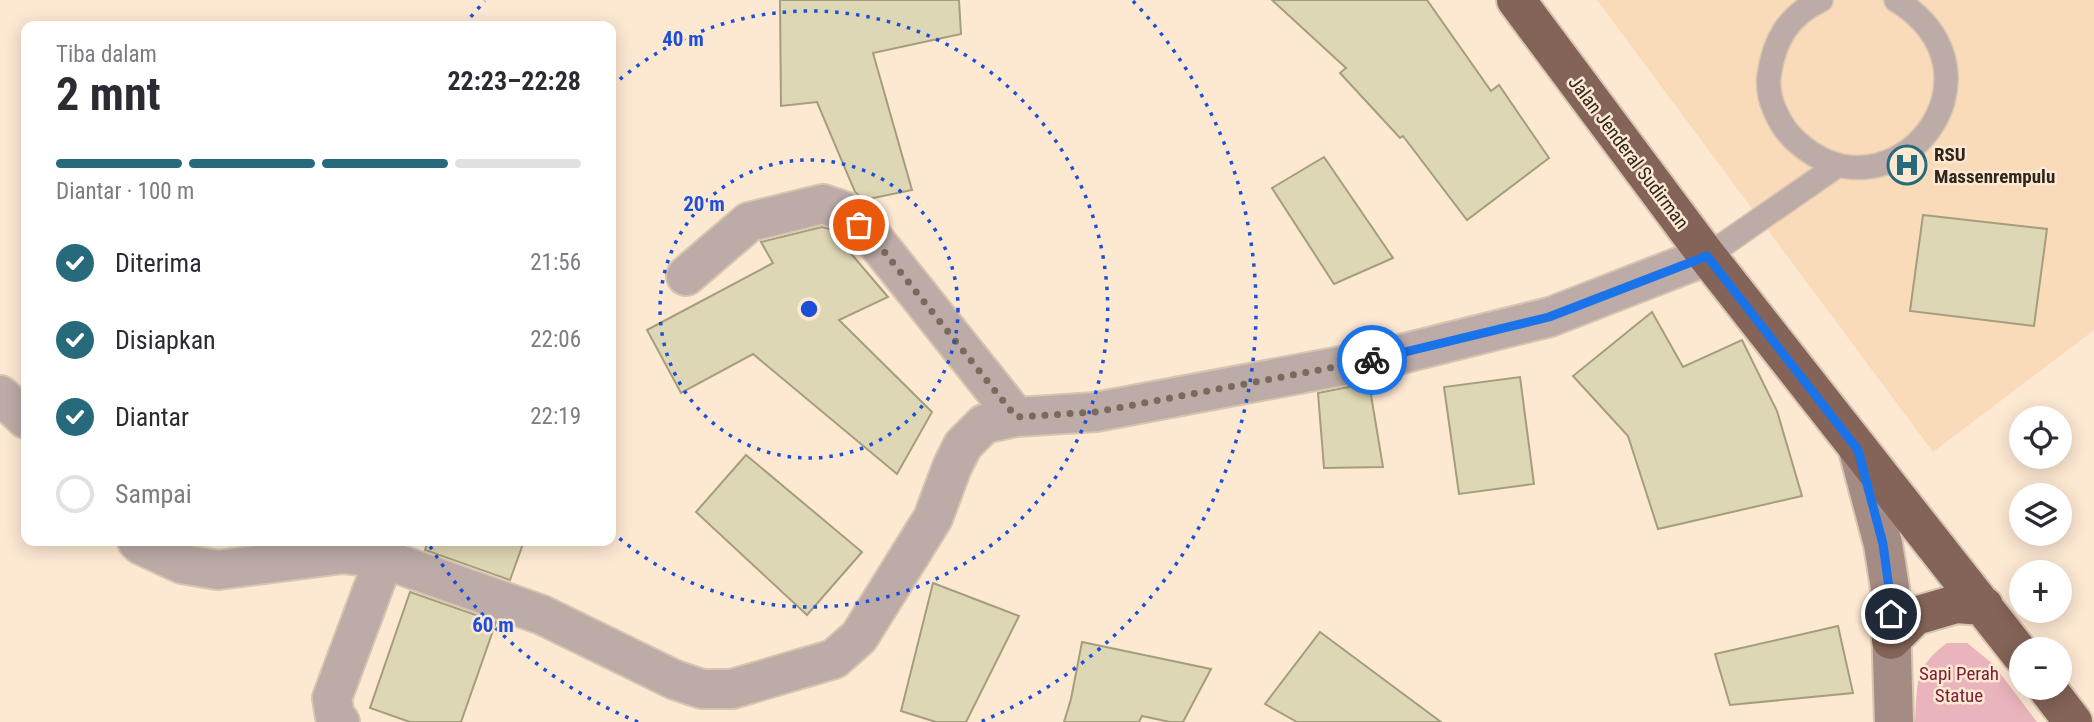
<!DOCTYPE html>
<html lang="id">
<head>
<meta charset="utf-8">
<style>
	body { margin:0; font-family:"Roboto Condensed",sans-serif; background:#f2f2f3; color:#2b2b33; height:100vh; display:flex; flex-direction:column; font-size:26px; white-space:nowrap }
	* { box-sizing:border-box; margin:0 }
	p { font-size:23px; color:#7c7c81 }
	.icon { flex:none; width:38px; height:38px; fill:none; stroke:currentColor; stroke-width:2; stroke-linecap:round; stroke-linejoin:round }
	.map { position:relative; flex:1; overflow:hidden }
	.drawer { position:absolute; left:21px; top:21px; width:595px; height:525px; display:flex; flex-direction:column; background:#fff; border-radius:14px; box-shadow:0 4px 18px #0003 }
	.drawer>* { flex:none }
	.fabs { position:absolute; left:2009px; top:406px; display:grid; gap:14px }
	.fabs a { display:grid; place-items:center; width:63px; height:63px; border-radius:50%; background:#fff; box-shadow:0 4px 18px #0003; font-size:35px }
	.pin { position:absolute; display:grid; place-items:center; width:60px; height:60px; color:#fff; margin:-30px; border:4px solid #fff; border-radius:50%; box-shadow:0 2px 7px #0007 }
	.courier { position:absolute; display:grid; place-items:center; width:70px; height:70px; margin:-35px; border:5px solid #1a73e8; border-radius:50%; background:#fff; color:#222; box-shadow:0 2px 9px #0007 }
	.headline em { font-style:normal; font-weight:700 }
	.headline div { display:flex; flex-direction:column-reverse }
	.headline { display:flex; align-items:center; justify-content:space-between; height:119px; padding:0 35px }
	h1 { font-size:46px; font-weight:700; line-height:52px }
	.bar { display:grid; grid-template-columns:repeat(4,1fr); gap:10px 7px; align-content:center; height:84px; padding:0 35px }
	.bar i { height:9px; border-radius:5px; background:#e1e1e2 }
	.bar .active { background:#266a7b }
	.bar p { grid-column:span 4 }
	ol { padding:0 35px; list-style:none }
	li { display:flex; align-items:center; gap:21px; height:77px }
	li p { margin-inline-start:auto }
	li .icon { padding:7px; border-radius:50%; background:#266a7b; color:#fff; stroke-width:4 }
	li:last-child { color:#7c7c81 }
	li i { width:38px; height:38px; border:4px solid #e1e1e2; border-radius:50% }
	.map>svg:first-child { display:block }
	.built { fill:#f9dab9 }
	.green { fill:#e9b4bb }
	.building { fill:#ded7b5; stroke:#a49e7d; stroke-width:2 }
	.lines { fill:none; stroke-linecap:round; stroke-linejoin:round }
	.lane-casing { stroke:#d8c5b1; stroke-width:26 }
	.street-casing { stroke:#d8c5b1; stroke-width:42 }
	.secondary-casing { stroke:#d8c5b1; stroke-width:42 }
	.highway-casing { stroke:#d8c5b1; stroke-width:42 }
	.lane { stroke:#bcaba6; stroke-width:23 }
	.street { stroke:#bcaba6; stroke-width:38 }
	.secondary { stroke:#a48c85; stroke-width:38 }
	.highway { stroke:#846358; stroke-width:38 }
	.done { stroke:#786a5c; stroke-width:7; stroke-dasharray:0 12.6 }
	.route { stroke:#1a73e8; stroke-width:9 }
	.ring { fill:none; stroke:#1d4ed8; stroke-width:3.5; stroke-dasharray:3.5 7 }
	.labels { text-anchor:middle; stroke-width:5; stroke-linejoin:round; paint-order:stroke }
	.street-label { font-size:19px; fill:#30261c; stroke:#fde8d2 }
	.poi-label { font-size:19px; font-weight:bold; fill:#30261c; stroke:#fde8d2; text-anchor:start }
	.park-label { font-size:19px; fill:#7c1d38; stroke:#fde8d2 }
	.centre { fill:#1d4ed8; stroke:#fde8d2; stroke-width:3.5 }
	.ring-label { font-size:21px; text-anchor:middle; font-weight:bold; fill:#1d4ed8; stroke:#fde8d2; stroke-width:5; stroke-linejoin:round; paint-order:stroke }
</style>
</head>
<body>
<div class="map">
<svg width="2094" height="722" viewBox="0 0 2094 722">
	<rect width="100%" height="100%" fill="#fde8d2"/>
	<path class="built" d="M 1597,0 L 2094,0 L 2094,330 L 1933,452 Z"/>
	<path class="green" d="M 1947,643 L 1967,643 L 1993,664 L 2037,722 L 1915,722 C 1918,683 1913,668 1947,643 Z"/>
	<path class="building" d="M 780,0 L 959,0 L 961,34 L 873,53 L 912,190 L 864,200 L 855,192 L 817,102 L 781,106 Z
		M 1272,0 L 1427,0 L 1491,91 L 1499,85 L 1549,158 L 1467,220 L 1403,136 L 1400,138 L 1340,73 L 1346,68 Z
		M 1324,157 L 1393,258 L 1334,284 L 1272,188 Z
		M 1923,215 L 2047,229 L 2034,326 L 1910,311 Z
		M 822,227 L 830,229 L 888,297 L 839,320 L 932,412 L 897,474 L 753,354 L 681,393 L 647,330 L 773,263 L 761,242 Z
		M 1652,312 L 1683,367 L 1742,340 L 1777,411 L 1802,496 L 1658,529 L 1628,436 L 1573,376 Z
		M 1520,377 L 1534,484 L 1459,494 L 1444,387 Z
		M 1369,383 L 1383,467 L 1324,468 L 1318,393 Z
		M 746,455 L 862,552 L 807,615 L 696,512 Z
		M 428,541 L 524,541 L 510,580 L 425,550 Z
		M 933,583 L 1019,616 L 966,722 L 936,722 L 901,711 Z
		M 410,592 L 496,622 L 461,722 L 410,722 L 370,708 Z
		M 1838,626 L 1853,693 L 1730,705 L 1715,654 Z
		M 1320,632 L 1441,722 L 1297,722 L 1265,704 Z
		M 1082,642 L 1211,669 L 1183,722 L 1170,722 L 1142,716 L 1139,722 L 1064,722 L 1071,699 Z"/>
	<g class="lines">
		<defs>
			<path id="lane" d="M 1821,0 C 1788,16 1774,40 1769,76 C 1766,99 1780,127 1797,142 C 1893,228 2017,75 1896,0
				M 1707,256 L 1838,165"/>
			<path id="street" d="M 686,276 L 749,222 L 823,204 L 844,211 L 874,239 L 1016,417
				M 0,395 L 26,419
				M 137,541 L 141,545 L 182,564 L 218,570 L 343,554 L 384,559
				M 340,722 L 335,717 L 332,698 L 384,559 L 542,615 L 675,680 L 702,689 L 732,689 L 834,659 L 859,637 L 933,518 L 952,467 L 963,445 L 984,424 L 1016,417 L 1096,412 L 1389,357 L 1550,317 L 1707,256"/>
			<path id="secondary" d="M 1858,450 L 1883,544 L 1890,588 L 1894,722"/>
			<path id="highway" d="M 1516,0 L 1707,256 L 2021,655
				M 1891,640 L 1915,616 L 1956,604 L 1984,606
				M 2047,688 L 2073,722"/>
		</defs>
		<use href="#lane" class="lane-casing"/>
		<use href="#street" class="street-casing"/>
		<use href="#secondary" class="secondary-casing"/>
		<use href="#highway" class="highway-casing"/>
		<use href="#lane" class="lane"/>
		<use href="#street" class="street"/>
		<use href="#secondary" class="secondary"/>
		<use href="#highway" class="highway"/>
	</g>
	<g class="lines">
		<path class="done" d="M 859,225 L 874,239 L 1016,417 L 1096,412 L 1372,360"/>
		<path class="route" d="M 1372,360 L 1549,317 L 1707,256 L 1858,450 L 1883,544 L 1889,588 L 1891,614"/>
	</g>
	<g class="ring">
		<circle cx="809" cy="309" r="149"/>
		<path d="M612 86A298 298 0 1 1 612 532"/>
		<path d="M638 722A447 447 0 0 1 428 543M464 25A447 447 0 0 1 485 1M1133 1A447 447 0 0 1 980 722"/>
	</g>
	<defs>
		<symbol id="hospital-ring" viewBox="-11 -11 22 22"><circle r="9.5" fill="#fde8d2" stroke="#266a7b" stroke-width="1.5"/><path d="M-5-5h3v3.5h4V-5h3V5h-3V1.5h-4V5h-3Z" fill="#266a7b"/></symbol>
	</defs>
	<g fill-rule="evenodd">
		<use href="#hospital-ring" x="1885" y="143" width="44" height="44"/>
	</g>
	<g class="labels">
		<g class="street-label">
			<text transform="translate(1629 152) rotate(53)" y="7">Jalan Jenderal Sudirman</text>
		</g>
		<g class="poi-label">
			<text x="1934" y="161">RSU<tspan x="1934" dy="22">Massenrempulu</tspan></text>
		</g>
		<g class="park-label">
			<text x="1959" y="680">Sapi Perah<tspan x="1959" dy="22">Statue</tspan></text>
		</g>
	</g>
	<circle cx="809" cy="309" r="10" class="centre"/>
	<g class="ring-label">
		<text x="683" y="46">40 m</text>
		<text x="704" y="211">20 m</text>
		<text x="493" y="632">60 m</text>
	</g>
</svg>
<div class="fabs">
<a><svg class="icon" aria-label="locate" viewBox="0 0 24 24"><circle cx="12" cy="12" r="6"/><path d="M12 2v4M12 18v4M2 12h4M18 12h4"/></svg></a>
<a><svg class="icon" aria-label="layers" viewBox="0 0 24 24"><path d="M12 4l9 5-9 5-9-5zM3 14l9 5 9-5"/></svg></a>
<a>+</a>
<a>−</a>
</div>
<div class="pin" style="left:859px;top:225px;background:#ea580c"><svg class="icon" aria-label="bag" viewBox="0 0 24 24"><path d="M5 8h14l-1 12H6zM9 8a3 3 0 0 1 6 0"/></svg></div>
<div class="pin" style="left:1891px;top:614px;background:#1f2937"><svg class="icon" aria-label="home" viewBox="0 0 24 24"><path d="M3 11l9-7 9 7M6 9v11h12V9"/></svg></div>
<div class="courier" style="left:1372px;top:360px"><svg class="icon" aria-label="bike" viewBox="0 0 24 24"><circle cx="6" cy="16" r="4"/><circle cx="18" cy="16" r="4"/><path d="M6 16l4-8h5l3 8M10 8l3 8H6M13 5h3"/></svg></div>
<section class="drawer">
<div class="headline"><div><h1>2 mnt</h1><p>Tiba dalam</p></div><em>22:23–22:28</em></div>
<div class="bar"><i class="active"></i><i class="active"></i><i class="active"></i><i></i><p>Diantar · 100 m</p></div>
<ol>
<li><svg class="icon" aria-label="check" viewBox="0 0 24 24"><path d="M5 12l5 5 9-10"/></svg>Diterima<p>21:56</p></li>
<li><svg class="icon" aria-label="check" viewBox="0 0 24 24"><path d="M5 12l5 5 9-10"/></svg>Disiapkan<p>22:06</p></li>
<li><svg class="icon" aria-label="check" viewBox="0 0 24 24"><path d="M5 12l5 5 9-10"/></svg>Diantar<p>22:19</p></li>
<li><i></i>Sampai</li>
</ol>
</section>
</div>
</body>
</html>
